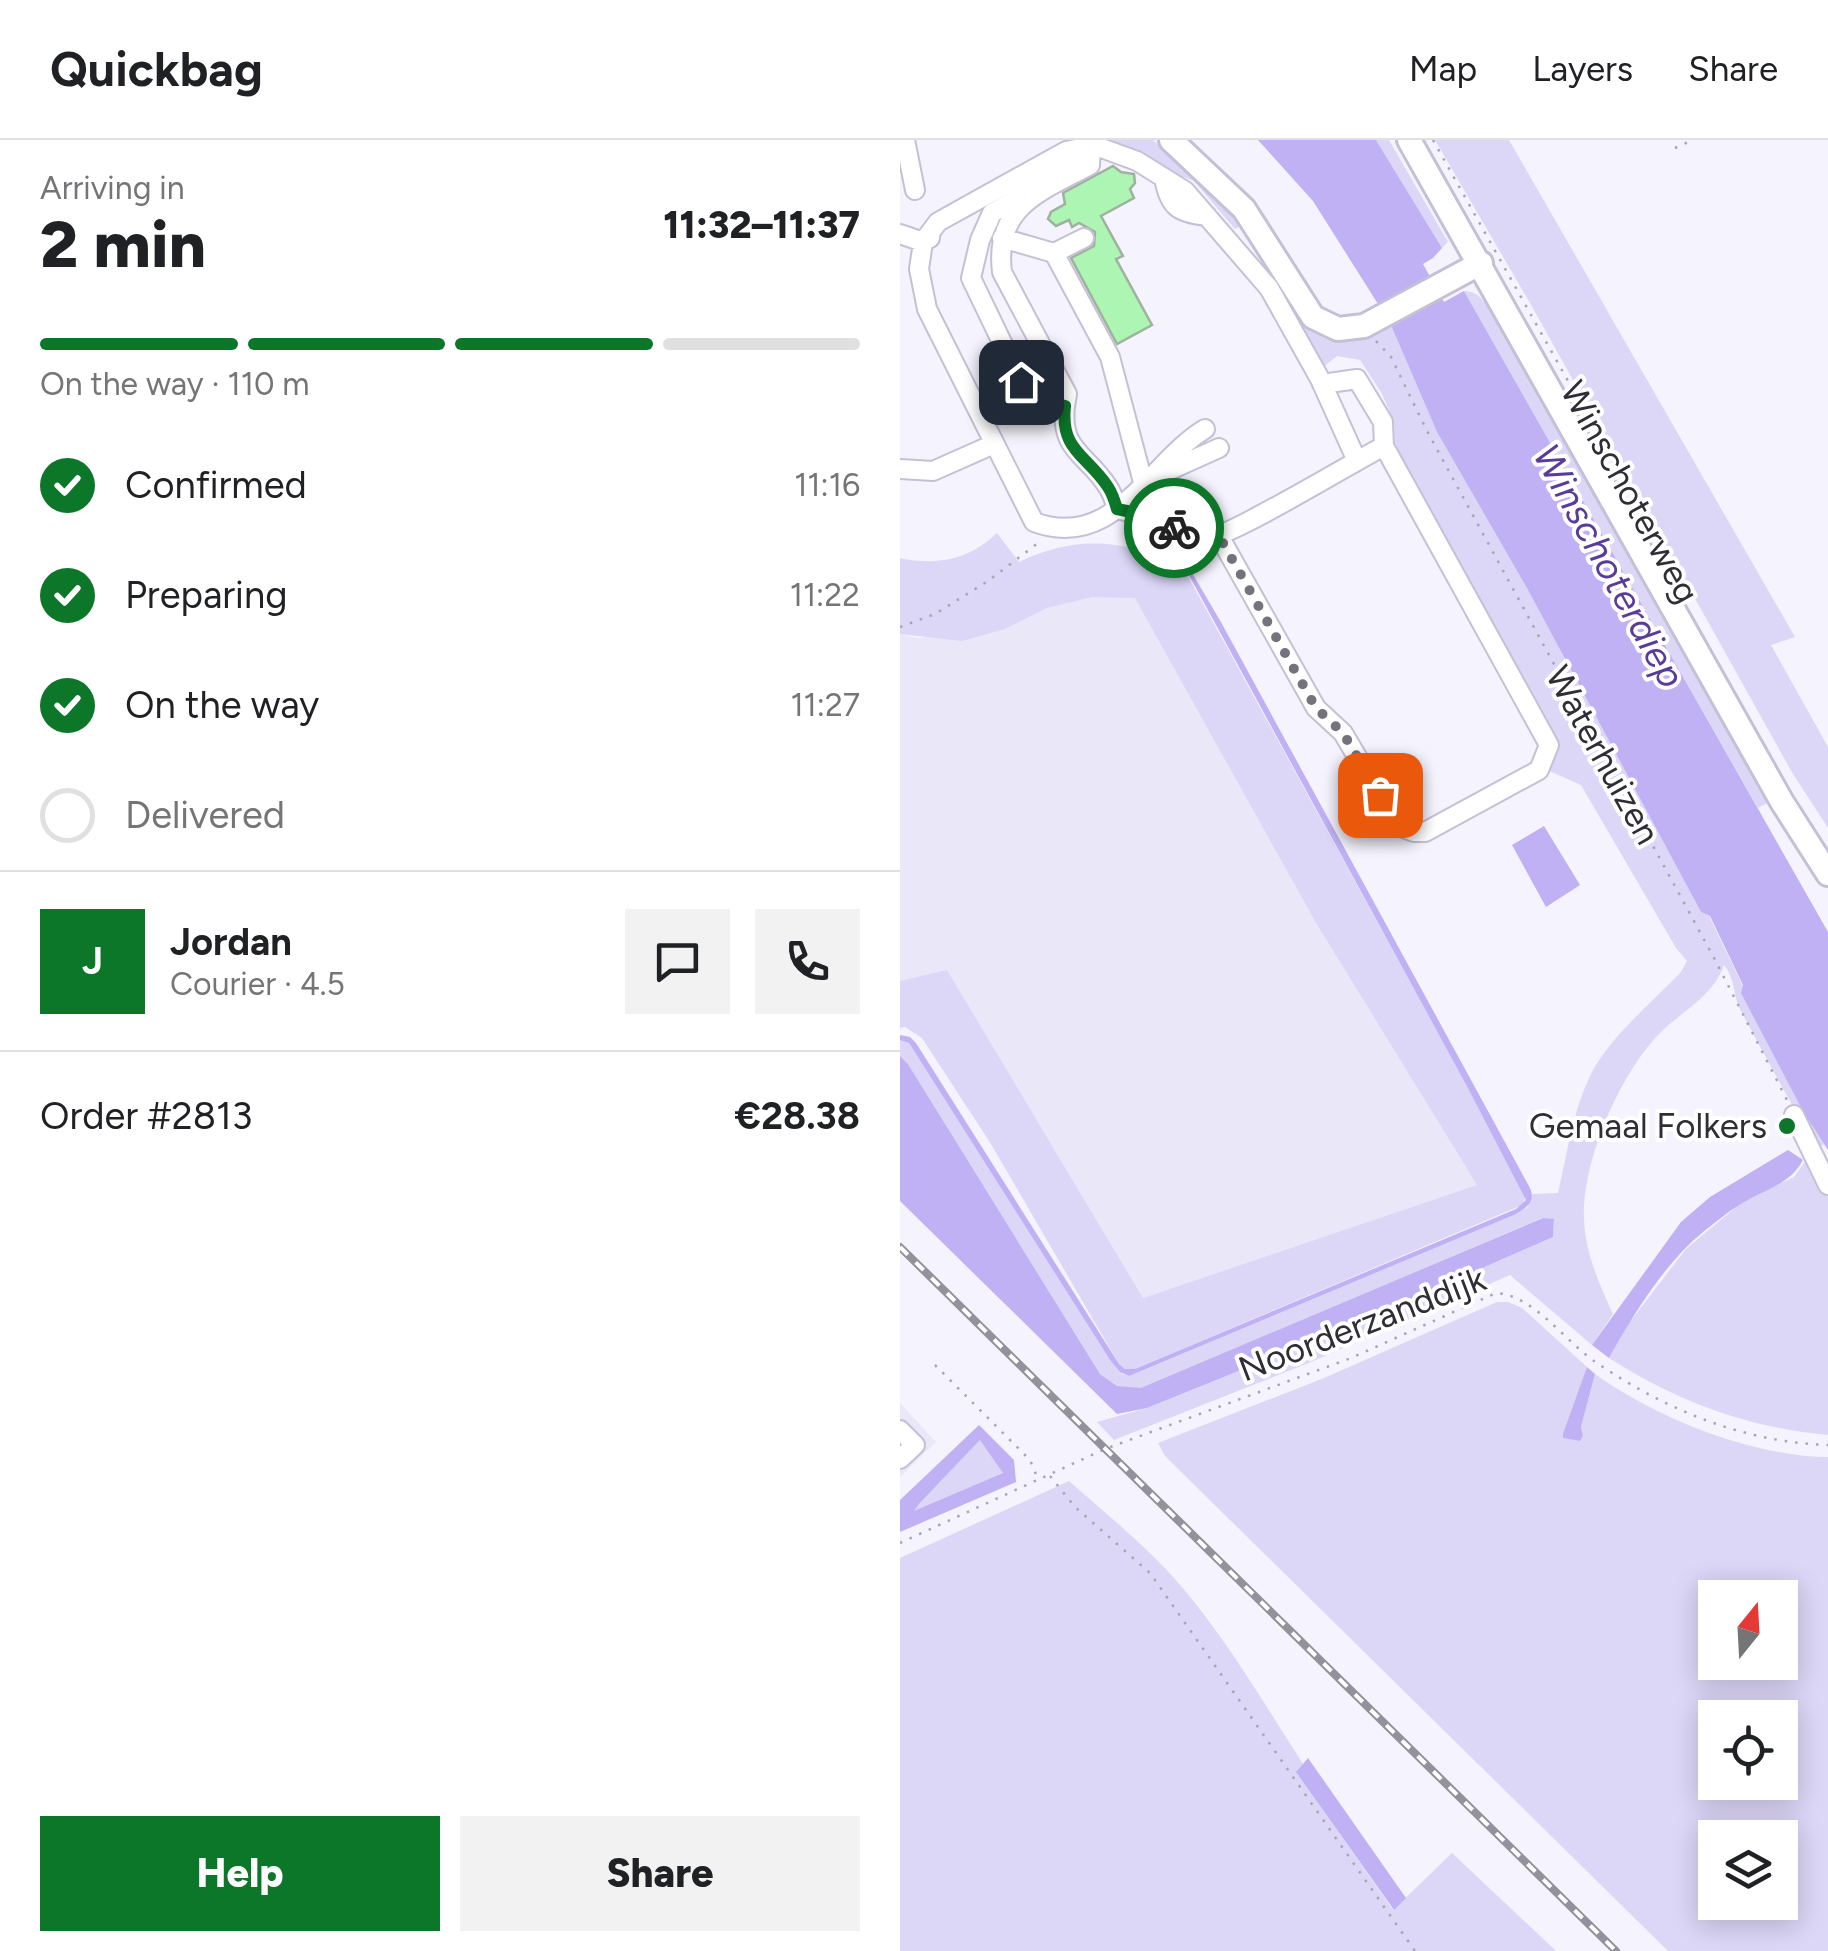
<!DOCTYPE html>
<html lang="en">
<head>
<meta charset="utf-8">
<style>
	body { margin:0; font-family:Figtree,sans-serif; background:#f2f2f2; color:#202124; height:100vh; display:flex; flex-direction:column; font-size:38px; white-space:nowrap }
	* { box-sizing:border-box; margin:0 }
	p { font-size:32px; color:#757577 }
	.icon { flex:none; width:55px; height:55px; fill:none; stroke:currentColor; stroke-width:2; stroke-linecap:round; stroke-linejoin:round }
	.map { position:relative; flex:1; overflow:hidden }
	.sheet { display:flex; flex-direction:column; background:#fff; width:900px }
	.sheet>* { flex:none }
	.needle { width:65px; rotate:18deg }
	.buttons { position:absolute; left:798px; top:1440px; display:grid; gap:20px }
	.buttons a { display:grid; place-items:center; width:100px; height:100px; border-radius:0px; background:#fff; box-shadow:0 5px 25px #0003; font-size:50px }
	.pin { position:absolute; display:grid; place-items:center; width:85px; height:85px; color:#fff; margin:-42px; border-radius:20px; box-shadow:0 5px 15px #0006 }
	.courier { position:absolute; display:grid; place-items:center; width:100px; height:100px; margin:-50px; border:8px solid #0c7629; border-radius:50%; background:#fff; color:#222; box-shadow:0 2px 12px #0007 }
	.headline em { font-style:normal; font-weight:800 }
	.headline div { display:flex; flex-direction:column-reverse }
	.headline { display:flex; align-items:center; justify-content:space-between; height:170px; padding:0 40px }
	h1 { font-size:65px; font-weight:800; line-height:75px }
	.bar { display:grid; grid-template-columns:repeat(4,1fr); gap:15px 10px; align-content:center; height:120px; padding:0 40px }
	.bar i { height:12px; border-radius:8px; background:#e0e0e0 }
	.bar .selected { background:#0c7629 }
	.bar p { grid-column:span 4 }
	.line { display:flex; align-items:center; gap:25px; padding:0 40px; border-top:2px solid #e0e0e0 }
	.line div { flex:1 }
	.round { display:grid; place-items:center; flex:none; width:105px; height:105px; border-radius:0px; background:#f2f2f2 }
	ol { padding:0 40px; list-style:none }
	li { display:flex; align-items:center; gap:30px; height:110px }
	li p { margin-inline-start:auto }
	li .icon { padding:10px; border-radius:50%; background:#0c7629; color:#fff; stroke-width:4 }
	li:last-child { color:#757577 }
	li i { width:55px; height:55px; border:5px solid #e0e0e0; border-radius:50% }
	.button { display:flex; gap:20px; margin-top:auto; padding:20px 40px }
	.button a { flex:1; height:115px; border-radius:0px; background:#0c7629; color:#fff; font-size:40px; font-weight:800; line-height:115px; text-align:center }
	.button a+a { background:#f2f2f2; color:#202124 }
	header { display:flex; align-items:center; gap:60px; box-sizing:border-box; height:140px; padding:0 50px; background:#fff; border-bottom:2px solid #e0e0e0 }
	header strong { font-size:48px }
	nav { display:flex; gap:55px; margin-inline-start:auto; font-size:35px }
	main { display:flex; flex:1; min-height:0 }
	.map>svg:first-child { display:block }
	.built { fill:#eae7f9 }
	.green { fill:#dcd6f7; fill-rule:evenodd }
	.water { fill:#bfb1f3; fill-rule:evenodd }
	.building { fill:#acf5b2; stroke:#9fb19f; stroke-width:2.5 }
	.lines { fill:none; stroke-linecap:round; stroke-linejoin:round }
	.minor-casing { stroke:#c4c0d6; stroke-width:22 }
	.major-casing { stroke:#c4c0d6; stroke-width:28 }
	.path { stroke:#a7a5af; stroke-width:2.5; stroke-dasharray:2.5 8; stroke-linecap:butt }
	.minor { stroke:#fff; stroke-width:18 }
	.major { stroke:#fff; stroke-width:22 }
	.rail-casing { stroke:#93919b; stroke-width:8 }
	.rail { stroke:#fff; stroke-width:4; stroke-dasharray:11; stroke-linecap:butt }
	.done { stroke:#74727c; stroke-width:10; stroke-dasharray:0 18 }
	.route { stroke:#0c7629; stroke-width:12 }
	.poi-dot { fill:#0c7629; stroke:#fff; stroke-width:4 }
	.labels { text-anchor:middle; stroke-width:8; stroke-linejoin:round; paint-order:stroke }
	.street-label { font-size:35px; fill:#2f2d36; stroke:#fff }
	.poi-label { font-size:35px; fill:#2f2d36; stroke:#fff; text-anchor:end }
	.water-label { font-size:38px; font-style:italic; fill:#593c99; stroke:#fff }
</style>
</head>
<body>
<header>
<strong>Quickbag</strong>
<nav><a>Map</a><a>Layers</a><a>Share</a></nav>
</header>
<main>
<section class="sheet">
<div class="headline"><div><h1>2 min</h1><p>Arriving in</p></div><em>11:32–11:37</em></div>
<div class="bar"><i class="selected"></i><i class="selected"></i><i class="selected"></i><i></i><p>On the way · 110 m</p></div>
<ol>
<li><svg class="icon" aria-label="check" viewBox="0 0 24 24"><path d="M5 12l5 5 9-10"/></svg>Confirmed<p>11:16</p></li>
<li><svg class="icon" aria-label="check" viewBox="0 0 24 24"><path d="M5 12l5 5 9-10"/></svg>Preparing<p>11:22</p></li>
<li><svg class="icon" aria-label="check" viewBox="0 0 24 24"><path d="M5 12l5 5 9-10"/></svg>On the way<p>11:27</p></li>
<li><i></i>Delivered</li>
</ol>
<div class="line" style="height:180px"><b class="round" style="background:#0c7629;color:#fff">J</b><div><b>Jordan</b><p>Courier · 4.5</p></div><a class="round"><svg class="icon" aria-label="chat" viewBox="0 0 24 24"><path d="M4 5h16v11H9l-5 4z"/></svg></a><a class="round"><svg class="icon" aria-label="phone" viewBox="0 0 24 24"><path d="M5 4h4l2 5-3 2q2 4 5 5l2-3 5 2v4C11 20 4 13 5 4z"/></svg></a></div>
<div class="line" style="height:130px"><div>Order #2813</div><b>€28.38</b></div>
<div class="button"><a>Help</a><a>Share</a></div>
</section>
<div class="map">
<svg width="928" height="1811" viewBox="0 0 928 1811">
	<rect width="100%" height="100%" fill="#f5f3fd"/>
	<path class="built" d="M 193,457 L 235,457 L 416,783 L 577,1045 L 243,1158 L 47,831 L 0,841 L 0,494 L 18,498 L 105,489 L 147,468 Z
		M 0,1263 L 36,1302 L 0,1337 Z"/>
	<path class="green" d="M 212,0 L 253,0 L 326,65 L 342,85 L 335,89 L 294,41 L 258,27 Z
		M 476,0 L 489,0 L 548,102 L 542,108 Z
		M 535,0 L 609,0 L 895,497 L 871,505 L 928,607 L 928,688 L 893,634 L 630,163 Z
		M 564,151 C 581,151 588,167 596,180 L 709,380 L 870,655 L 867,663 L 858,668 Z
		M 388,162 C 420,207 444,208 490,183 L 537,292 L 628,450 L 801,772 L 809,776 L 904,973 L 924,1004 L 917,1009 C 891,963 865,917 840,869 C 833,855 835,838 824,825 C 813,856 785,869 762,891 C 720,932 682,1021 684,1079 C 685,1112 699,1144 713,1174 L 692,1205 L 610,1135 L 411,1222 L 214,1300 L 197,1282 L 247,1268 L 457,1183 L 653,1097 L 654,1080 L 642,1078 L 241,1249 L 217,1246 L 200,1234 L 8,924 L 0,916 L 0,900 L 9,903 L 210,1220 L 222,1234 L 229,1236 L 614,1075 L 628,1067 L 632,1054 L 658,1053 C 668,1011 674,962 696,925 C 719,889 752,862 781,832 L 787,821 L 776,808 L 681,645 L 647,630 L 653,619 L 653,604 L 504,325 L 495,302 L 494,281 L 481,252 L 460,220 L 437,216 L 411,237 L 377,174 Z
		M 97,393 L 119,422 C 157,404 193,398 235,409 L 237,402 L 273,409 L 622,1046 L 626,1056 L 622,1065 L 235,1229 L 225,1229 L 219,1224 L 91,1004 L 22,898 L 5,887 L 0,888 L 0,841 L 47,830 L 243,1158 L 577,1045 L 416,783 L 235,458 L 193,457 L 147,468 L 105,489 L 62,501 L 0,494 L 0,418 C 36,426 69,420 97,393 Z
		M 910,1015 L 928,1056 L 928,1295 C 848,1288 776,1261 709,1218 L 729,1183 L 786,1109 L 841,1063 L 894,1037 Z
		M 597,1162 L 608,1162 L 622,1168 L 687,1227 L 664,1298 L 680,1301 L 683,1296 L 681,1287 L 695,1234 C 758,1279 851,1316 928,1317 L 928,1811 L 768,1811 L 265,1316 L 258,1303 L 424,1238 ZM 815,1458 L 880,1458 L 880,1522 L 815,1522 ZM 815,1578 L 880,1578 L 880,1642 L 815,1642 ZM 815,1698 L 880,1698 L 880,1762 L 815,1762 Z
		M 81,1299 L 103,1333 L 13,1372 L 19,1364 Z
		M 169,1341 C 211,1378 256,1414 291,1458 C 333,1510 367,1568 403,1624 L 397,1633 L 493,1770 L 552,1713 L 656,1811 L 0,1811 L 0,1418 Z"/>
	<path class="water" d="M 358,0 L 476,0 L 542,108 L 533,118 L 523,124 L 544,162 L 564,151 L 928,792 L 928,1010 L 904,973 L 841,853 L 843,845 L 810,776 L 801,772 L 628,450 L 537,292 L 490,183 L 413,61 Z
		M 272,404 L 277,407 L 322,484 L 630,1048 C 636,1063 626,1068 614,1075 L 229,1236 L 220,1232 L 210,1220 L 9,903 L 0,900 L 0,895 L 10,897 L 16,903 L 219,1224 L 225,1229 L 235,1229 L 616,1069 L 626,1060 L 569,950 Z
		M 644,686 L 680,745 L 646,767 L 612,705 Z
		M 0,916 L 8,924 L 200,1234 L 217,1246 L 241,1248 L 643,1078 L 654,1079 L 653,1097 L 457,1183 L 247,1268 L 217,1274 L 0,1061 Z
		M 888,1010 L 903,1020 C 889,1046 864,1049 841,1064 C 827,1072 815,1083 803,1092 C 763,1125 734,1174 709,1218 L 692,1205 L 781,1082 L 810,1057 Z
		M 687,1227 L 695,1234 L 681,1287 L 683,1296 L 680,1301 L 663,1298 L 663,1294 Z
		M 79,1285 L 114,1320 L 116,1342 L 0,1392 L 0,1360 ZM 80,1300 L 103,1333 L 14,1371 L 19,1364 Z
		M 408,1618 L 506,1758 L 494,1770 L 396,1632 Z"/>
	<path class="building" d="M 213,26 L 221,32 L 234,34 L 235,43 L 230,49 L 234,58 L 201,76 L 223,116 L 216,119 L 252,185 L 217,204 L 171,118 L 194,106 L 195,92 L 179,83 L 172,87 L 169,80 L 156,86 L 148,79 L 151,72 L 165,64 L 163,53 Z"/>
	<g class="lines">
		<defs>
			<path id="minor" d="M 5,0 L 15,50
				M 185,2 L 237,21 L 285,51 L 369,148 L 420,239 L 457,321
				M 191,6 L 166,11 L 38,82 L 23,102 L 19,129 L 27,169 L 134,382 C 214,412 251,321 305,289
				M 190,17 L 92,73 L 80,100 L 71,138 L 121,242 L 141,245 L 154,263 L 165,266 L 167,254 L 102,132 C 94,66 140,52 190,25 L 191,6 L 195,0
				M 264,38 C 269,67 278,73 307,76
				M 0,94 L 23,102 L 30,98
				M 102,98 L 154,113 L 184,98
				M 154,113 L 210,217 L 244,346
				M 165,266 C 160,311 187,314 208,347 C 212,353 215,362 217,369 C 250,376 280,395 313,396 C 331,396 457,320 484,306 L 483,282 L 457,239 L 422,244
				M 0,329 L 33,331 L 94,304
				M 259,335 L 319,308
				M 319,396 L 416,568 L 443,593 L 498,686 L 514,692 L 525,692 L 639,630 L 649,605 L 484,306
				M 894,975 L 928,1045
				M 0,1290 L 15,1305 L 0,1319"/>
			<path id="major" d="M 271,0 L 344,69 L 413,177 L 438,189 L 464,186 L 581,123
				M 509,0 L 882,662 L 928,734"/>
		</defs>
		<use href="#minor" class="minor-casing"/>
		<use href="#major" class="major-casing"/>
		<path class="path" d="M 533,0 L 779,439
			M 775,8 L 793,0
			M 476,201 L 491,217 L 527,291 L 813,816 L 888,962
			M 0,487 L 35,474 L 88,441 L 142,400
			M 35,1225 L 130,1320 L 138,1339
			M 150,1336 L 175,1367 L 250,1433 L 515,1811
			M 0,1403 L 205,1309 L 451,1218 L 596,1153 C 633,1155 663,1199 694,1221 C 764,1269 842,1302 928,1305"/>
		<use href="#minor" class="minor"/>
		<use href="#major" class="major"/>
		<defs>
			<path id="rail" d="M 0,1107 L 716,1811"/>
		</defs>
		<use href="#rail" class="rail-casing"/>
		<use href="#rail" class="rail"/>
	</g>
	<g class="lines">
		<path class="done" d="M 274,388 L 319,396 L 416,568 L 443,593 L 480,655"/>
		<path class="route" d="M 121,242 L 140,244 L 154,263 L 165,266 C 160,311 187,315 208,347 C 212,353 215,362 217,369 L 246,375 L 274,388"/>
	</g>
	<circle class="poi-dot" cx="887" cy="986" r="10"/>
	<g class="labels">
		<g class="street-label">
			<text transform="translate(730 352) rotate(61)" y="12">Winschoterweg</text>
			<text transform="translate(703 615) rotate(61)" y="12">Waterhuizen</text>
			<text transform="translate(462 1184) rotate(-21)" y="12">Noorderzanddijk</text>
		</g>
		<g class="poi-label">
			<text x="867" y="998">Gemaal Folkers</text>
		</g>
		<g class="water-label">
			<text transform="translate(709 426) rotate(61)" y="13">Winschoterdiep</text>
		</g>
	</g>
</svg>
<div class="buttons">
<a><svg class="needle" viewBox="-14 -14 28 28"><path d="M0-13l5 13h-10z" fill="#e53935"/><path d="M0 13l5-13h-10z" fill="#757577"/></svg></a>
<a><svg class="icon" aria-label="locate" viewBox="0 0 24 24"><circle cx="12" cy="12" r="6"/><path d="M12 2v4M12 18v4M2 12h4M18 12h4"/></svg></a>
<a><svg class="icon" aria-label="layers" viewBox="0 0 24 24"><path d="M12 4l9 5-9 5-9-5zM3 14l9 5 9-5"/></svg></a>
</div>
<div class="pin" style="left:480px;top:655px;background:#ea580c"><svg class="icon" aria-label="bag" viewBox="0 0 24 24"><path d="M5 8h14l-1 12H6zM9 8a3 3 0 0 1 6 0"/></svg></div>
<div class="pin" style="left:121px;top:242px;background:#1f2937"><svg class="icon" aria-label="home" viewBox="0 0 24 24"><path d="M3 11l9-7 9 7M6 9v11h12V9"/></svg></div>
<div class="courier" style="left:274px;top:388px"><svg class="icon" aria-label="bike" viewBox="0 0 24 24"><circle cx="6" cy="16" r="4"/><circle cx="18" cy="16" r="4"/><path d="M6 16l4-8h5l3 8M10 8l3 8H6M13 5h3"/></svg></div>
</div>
</main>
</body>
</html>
